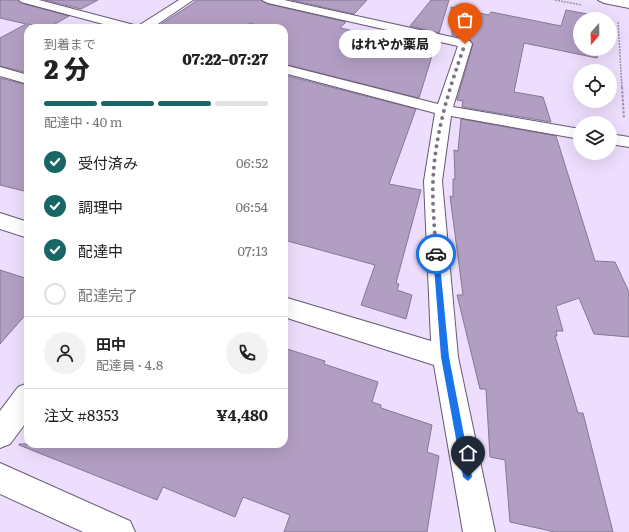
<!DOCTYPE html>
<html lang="ja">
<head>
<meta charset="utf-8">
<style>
	body { margin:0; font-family:Literata,"Noto Sans JP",serif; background:#f2f2f2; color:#222; height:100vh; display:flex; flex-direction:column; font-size:15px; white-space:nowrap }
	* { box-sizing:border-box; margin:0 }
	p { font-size:13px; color:#767676 }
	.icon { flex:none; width:22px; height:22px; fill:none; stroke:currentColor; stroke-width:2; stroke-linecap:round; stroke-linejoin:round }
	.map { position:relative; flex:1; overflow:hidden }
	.sheet { position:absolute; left:24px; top:24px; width:264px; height:424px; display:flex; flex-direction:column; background:#fff; border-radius:12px; box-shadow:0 4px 16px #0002 }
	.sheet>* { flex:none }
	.needle { width:26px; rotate:200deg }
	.tools { position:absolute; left:573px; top:12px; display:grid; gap:8px }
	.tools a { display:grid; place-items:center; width:44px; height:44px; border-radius:50%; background:#fff; box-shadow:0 4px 16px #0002; font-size:20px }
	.pin { position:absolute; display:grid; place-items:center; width:34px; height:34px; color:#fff; margin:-41px -17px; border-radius:50% 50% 50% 0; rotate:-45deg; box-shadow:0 0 4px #0007 }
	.pin .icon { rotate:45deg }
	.courier { position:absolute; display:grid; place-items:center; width:40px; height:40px; margin:-20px; border:3px solid #1a73e8; border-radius:50%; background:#fff; color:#222; box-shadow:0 1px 5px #0007 }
	.bubble { position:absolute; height:28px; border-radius:14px; background:#fff; box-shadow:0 4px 16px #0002; font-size:13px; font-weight:800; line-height:28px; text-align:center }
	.overview em { font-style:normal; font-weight:800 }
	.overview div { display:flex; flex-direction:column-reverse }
	.overview { display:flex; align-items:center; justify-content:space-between; height:68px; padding:0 20px }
	h1 { font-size:26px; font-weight:800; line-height:30px }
	.bar { display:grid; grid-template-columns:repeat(4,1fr); gap:6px 4px; align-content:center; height:48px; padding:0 20px }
	.bar i { height:5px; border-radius:3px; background:#e0e0e0 }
	.bar .selected { background:#186666 }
	.bar p { grid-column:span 4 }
	.line { display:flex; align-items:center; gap:10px; padding:0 20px; border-top:1px solid #e0e0e0 }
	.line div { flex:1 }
	.round { display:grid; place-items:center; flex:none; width:42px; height:42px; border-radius:21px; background:#f2f2f2 }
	ol { padding:0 20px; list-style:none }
	li { display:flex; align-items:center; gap:12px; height:44px }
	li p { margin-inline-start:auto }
	li .icon { padding:4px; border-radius:50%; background:#186666; color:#fff; stroke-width:4 }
	li:last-child { color:#767676 }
	li i { width:22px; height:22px; border:2px solid #e0e0e0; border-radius:50% }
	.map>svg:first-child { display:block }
	.building { fill:#b29ec3; stroke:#867793 }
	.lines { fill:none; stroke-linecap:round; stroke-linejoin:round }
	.minor-casing { stroke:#665873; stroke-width:2 }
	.tertiary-casing { stroke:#665873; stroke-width:2 }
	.path-far1 { stroke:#9f94ab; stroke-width:1.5; stroke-dasharray:2 1; stroke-linecap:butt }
	.path { stroke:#9f94ab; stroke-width:2; stroke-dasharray:2.5 1.5; stroke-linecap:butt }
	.minor { fill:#fff; fill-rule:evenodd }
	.tertiary { fill:#fff; fill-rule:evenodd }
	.route { fill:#1a73e8 }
	.done { stroke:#7d7386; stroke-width:4; stroke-dasharray:0 7.2 }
</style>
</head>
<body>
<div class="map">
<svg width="629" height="532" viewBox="0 0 629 532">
	<rect width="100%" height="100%" fill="#eedefe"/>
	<path class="building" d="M 0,0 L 18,0 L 21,3 L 69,16 L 48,28 L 28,24 L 28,73 L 0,66 L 0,38 L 26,24 L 0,18 Z
		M 45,0 L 98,0 L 81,9 Z
		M 195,0 L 261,0 L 268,4 L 346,22 L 340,28 L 399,41 L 403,35 L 436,43 L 419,98 L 284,64 L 284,28 L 271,28 L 249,23 L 242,28 L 155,28 L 195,2 Z
		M 291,0 L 367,0 L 354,14 Z
		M 431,0 L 449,0 L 439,33 L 410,26 Z
		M 451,7 L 489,15 L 491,12 L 561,26 L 566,10 L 603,17 L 603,19 L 580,19 L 580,49 L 599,49 L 597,58 L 524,43 L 514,92 L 543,97 L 551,122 L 462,107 L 463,101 L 457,100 L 473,44 L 470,40 L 452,35 Z
		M 284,75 L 416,109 L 389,184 L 421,190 L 396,283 L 399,284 L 397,290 L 412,295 L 406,319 L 361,305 L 375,265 L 284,240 Z
		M 0,78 L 28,85 L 28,192 L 0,185 Z
		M 461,119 L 556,136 L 595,261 L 615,262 L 629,292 L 629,337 L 594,334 L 579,298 L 556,306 L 563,331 L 556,331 L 557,336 L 555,336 L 578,413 L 583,413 L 613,532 L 555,532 L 510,522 L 505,460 L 490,457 L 486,389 L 480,389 L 457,295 L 463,295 L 450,196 L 453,197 L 453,179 L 455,179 L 454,150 L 458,151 Z
		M 0,270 L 28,279 L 28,312 L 0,344 Z
		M 284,348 L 325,361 L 324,364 L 378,382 L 372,402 L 381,405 L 381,408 L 432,425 L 427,452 L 439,456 L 427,532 L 284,532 L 290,515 L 243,497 L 235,517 L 163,487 L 157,500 L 19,445 L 19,444 L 284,444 Z"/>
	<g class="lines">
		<defs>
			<path id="minor" d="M 19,0 L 39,0 L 138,26 L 179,0 L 193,0 L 152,28 L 118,28 L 21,2 Z
				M 262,0 L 284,0 L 470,41 L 472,44 L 453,107 L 580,129 L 580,139 L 451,116 L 442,181 L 458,357 L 495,532 L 463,532 L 434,365 L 284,317 L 284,297 L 431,341 L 424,181 L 435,113 L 284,73 L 284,65 L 438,104 L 458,46 L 268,3 Z
				M 0,67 L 28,75 L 28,84 L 0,76 Z
				M 610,134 L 629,137 L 629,147 L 610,144 Z
				M 0,213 L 28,222 L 28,238 L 0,229 Z
				M 28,383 L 28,420 L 10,444 L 0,448 L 0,411 L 18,387 Z
				M 0,463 L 130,521 L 135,532 L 83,532 L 0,494 Z"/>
			<path id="tertiary" d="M 598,0 L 629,0 L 629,8 L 604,3 Z"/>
		</defs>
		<use href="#minor" class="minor-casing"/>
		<use href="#tertiary" class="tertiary-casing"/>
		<path class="path-far1" d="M 555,0 L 582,5
			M 618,22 L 622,88"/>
		<path class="path" d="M 622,87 L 624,119"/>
		<use href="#minor" class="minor"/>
		<use href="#tertiary" class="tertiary"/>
	</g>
	<path class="route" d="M 436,251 L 439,254 L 449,357 L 472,477 L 468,481 L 463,477 L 441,357 L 433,254 Z"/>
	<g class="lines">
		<path class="done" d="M 436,254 C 435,230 432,205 433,181 C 435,133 449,89 465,44"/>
	</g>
</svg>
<div class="tools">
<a><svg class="needle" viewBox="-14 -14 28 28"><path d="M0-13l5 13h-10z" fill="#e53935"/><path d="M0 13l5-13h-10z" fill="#767676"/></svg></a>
<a><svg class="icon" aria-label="locate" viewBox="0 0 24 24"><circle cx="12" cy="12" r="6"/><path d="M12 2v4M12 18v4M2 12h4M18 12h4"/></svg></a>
<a><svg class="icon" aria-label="layers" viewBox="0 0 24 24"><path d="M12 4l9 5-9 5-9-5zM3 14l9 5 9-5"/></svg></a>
</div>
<div class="pin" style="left:465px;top:44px;background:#ea580c"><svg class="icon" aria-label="bag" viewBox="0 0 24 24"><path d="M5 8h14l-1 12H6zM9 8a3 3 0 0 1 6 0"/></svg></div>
<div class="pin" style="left:468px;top:477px;background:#1f2937"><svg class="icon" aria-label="home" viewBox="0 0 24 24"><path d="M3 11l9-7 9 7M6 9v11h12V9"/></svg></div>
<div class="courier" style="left:436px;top:254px"><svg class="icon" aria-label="car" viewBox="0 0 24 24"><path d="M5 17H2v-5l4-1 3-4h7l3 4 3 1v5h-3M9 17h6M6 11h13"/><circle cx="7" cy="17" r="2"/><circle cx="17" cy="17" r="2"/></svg></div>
<div class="bubble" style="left:339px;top:30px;width:102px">はれやか薬局</div>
<section class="sheet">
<div class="overview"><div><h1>2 分</h1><p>到着まで</p></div><em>07:22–07:27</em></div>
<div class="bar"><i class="selected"></i><i class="selected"></i><i class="selected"></i><i></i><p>配達中 · 40 m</p></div>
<ol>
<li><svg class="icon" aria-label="check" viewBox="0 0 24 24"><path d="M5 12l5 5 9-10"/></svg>受付済み<p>06:52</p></li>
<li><svg class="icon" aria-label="check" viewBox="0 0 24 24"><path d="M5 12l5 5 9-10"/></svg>調理中<p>06:54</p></li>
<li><svg class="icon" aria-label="check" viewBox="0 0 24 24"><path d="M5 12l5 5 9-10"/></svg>配達中<p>07:13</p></li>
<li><i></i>配達完了</li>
</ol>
<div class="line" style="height:72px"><a class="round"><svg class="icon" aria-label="person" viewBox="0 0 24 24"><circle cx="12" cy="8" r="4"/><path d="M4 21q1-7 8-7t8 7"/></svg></a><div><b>田中</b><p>配達員 · 4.8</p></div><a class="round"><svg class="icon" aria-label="phone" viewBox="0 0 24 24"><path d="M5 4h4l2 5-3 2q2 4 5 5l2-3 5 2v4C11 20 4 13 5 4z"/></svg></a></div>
<div class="line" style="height:52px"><div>注文 #8353</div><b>¥4,480</b></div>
</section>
</div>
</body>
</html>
